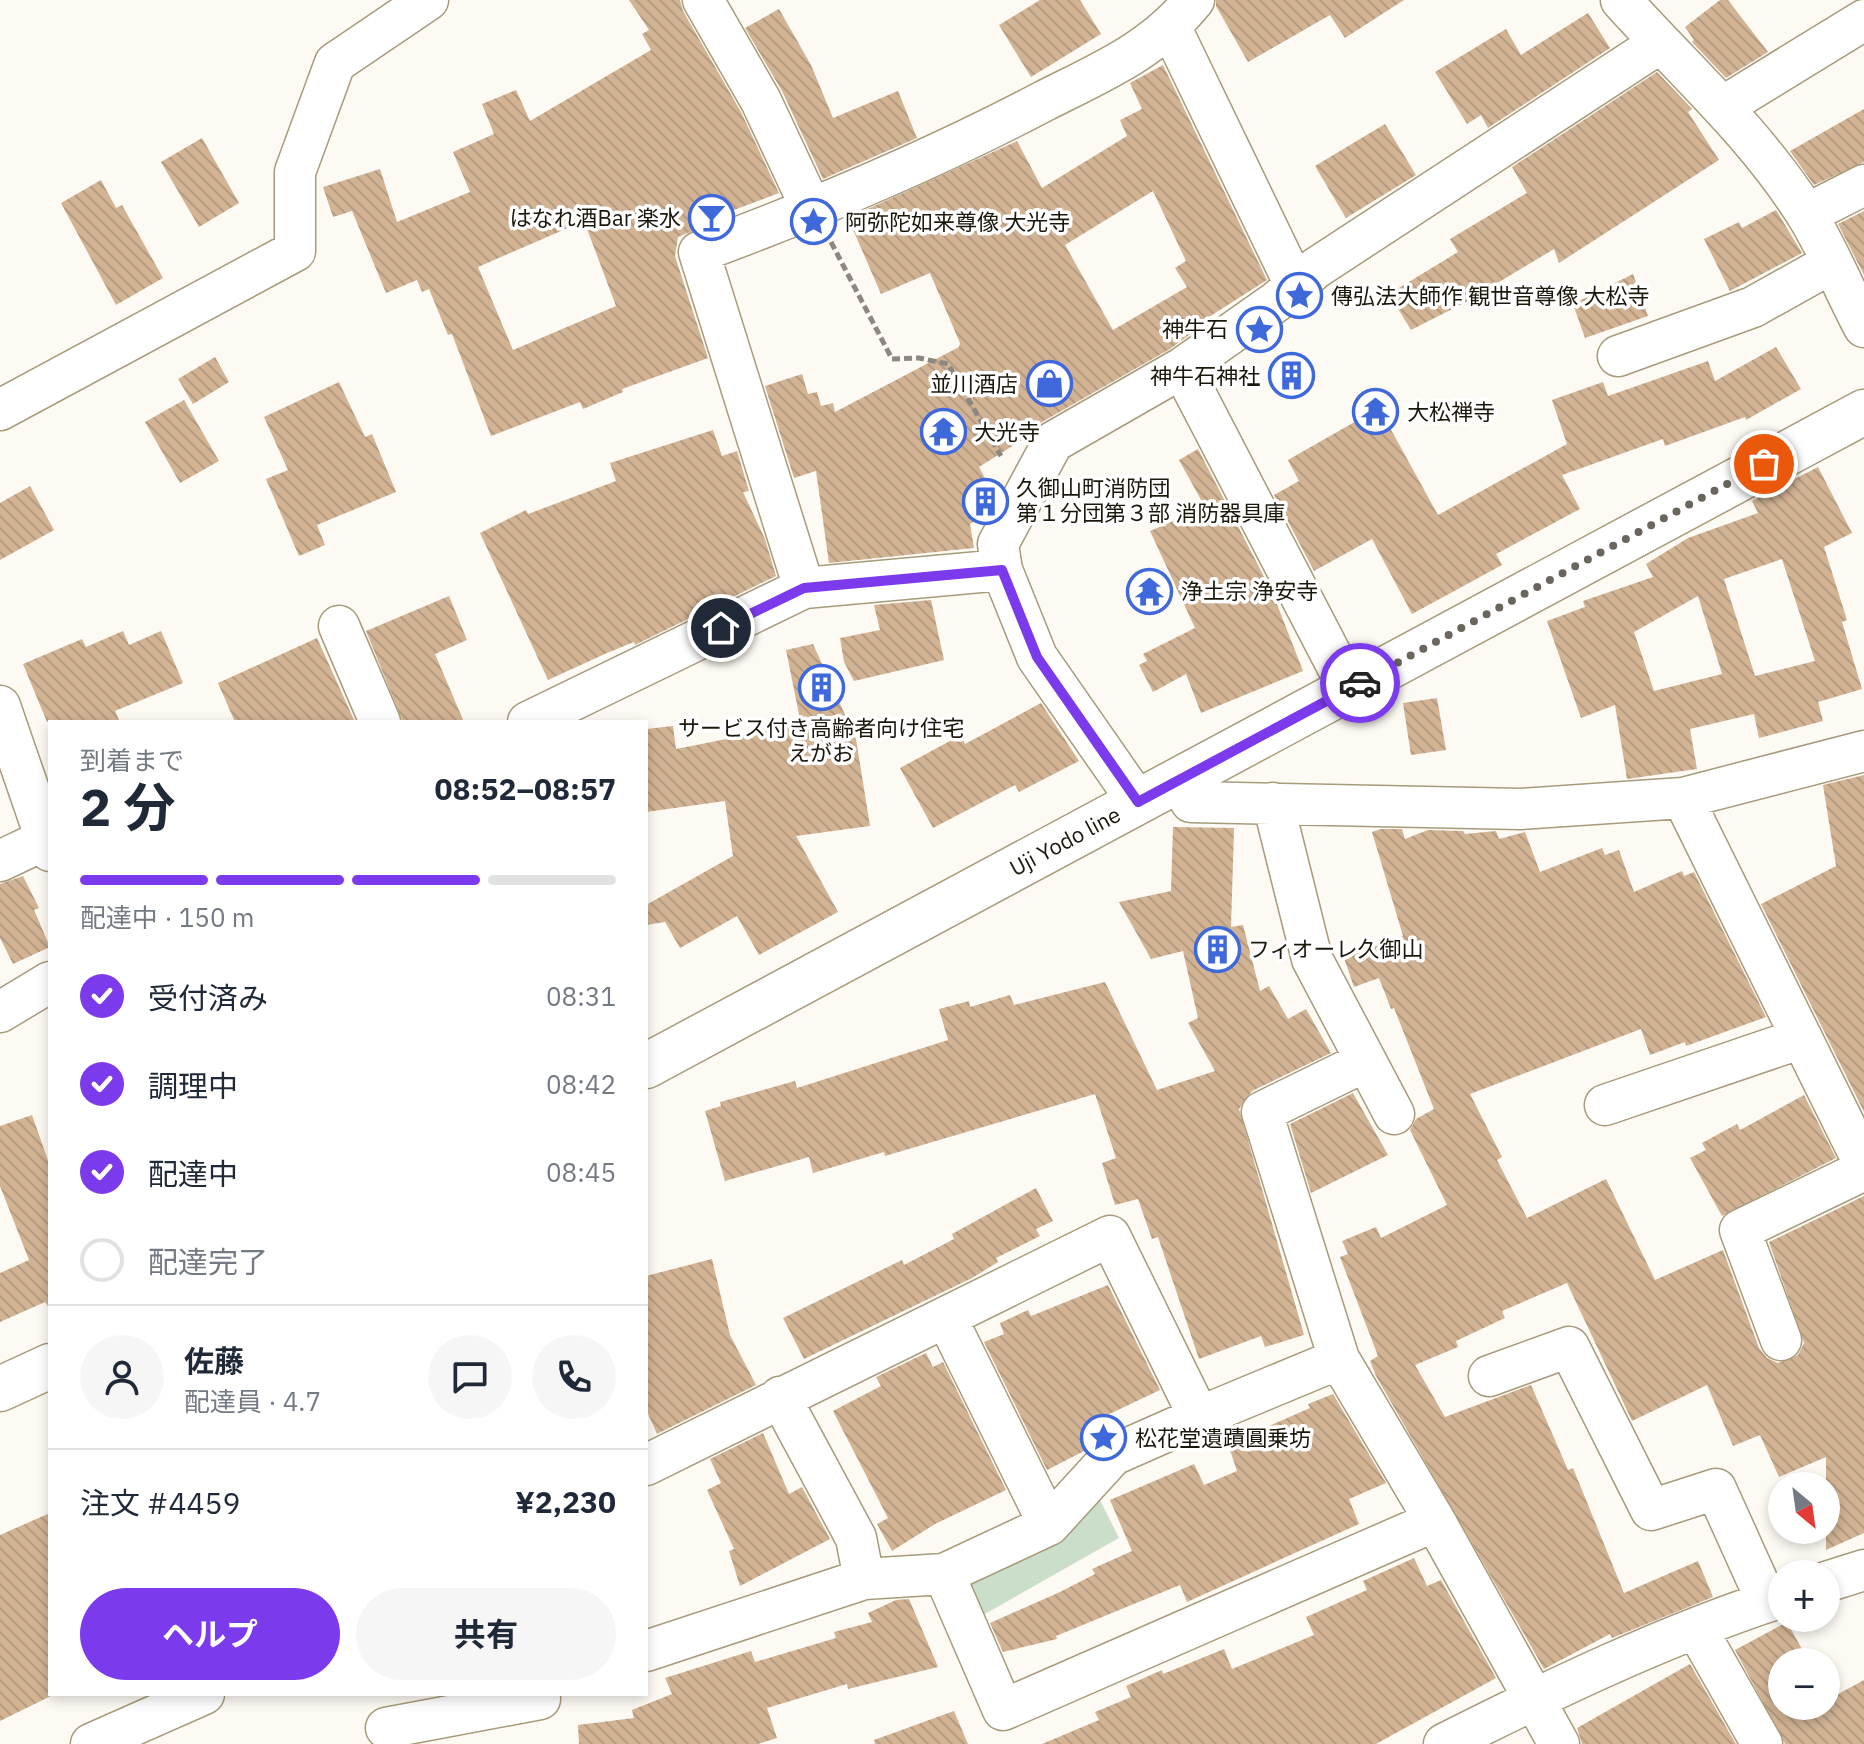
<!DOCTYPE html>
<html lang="ja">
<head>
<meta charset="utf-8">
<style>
	body { margin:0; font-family:"IBM Plex Sans","Noto Sans JP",sans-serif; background:#f6f6f7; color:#1f2937; height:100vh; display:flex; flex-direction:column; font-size:30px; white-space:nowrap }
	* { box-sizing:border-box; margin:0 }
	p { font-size:26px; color:#747a83 }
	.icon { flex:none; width:44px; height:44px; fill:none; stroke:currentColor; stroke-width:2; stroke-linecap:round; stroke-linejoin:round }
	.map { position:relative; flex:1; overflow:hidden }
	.side { position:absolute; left:48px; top:720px; width:600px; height:976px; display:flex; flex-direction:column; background:#fff; border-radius:0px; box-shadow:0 4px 12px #0003 }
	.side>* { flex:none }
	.needle { width:52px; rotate:151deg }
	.controls { position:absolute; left:1768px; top:1472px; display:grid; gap:16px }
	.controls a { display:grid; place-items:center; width:72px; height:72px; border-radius:50%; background:#fff; box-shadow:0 4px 12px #0003; font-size:40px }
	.pin { position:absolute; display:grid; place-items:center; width:68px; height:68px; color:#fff; margin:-34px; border:4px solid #fff; border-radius:50%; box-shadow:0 2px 8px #0007 }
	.courier { position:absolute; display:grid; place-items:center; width:80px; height:80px; margin:-40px; border:6px solid #7c3aed; border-radius:50%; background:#fff; color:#222; box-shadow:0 2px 10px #0007 }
	.head em { font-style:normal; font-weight:700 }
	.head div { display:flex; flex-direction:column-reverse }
	.head { display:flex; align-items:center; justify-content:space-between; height:136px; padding:0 32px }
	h1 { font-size:52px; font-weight:700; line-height:60px }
	.bar { display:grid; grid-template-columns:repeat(4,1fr); gap:12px 8px; align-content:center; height:96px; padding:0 32px }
	.bar i { height:10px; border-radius:6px; background:#e0e1e3 }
	.bar .selected { background:#7c3aed }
	.bar p { grid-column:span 4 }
	.line { display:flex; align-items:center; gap:20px; padding:0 32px; border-top:2px solid #e0e1e3 }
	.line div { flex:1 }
	.round { display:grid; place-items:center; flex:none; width:84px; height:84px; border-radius:42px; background:#f6f6f7 }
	ol { padding:0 32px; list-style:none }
	li { display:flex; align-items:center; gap:24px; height:88px }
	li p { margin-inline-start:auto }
	li .icon { padding:8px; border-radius:50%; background:#7c3aed; color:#fff; stroke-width:4 }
	li:last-child { color:#747a83 }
	li i { width:44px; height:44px; border:4px solid #e0e1e3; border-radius:50% }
	.button { display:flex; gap:16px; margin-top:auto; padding:16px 32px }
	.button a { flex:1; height:92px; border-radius:48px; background:#7c3aed; color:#fff; font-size:32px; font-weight:700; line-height:92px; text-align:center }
	.button a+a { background:#f6f6f7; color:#1f2937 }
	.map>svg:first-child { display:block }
	.green { fill:#cadec9 }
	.building { fill:url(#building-back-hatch); fill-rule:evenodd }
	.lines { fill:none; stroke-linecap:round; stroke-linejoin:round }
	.minor-casing { stroke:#a79b7b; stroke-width:43 }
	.major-casing { stroke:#a79b7b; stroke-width:47 }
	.path { stroke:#8c887f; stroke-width:5; stroke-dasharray:8 4; stroke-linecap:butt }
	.minor { stroke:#fff; stroke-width:40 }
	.major { stroke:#fff; stroke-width:44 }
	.done { stroke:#6b665d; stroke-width:8; stroke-dasharray:0 14.4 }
	.route { stroke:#7c3aed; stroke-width:10 }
	.labels { text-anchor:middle; stroke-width:7; stroke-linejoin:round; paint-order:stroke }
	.poi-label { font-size:22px; fill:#1c170b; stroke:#fff; text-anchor:start }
	.street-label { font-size:22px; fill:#1c170b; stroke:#fff }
</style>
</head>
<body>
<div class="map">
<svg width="1864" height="1744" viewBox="0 0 1864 1744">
	<defs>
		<pattern id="building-back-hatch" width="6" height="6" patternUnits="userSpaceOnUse" patternTransform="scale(2)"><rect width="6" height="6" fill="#d2b495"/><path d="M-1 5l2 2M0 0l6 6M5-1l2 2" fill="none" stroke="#b49a7f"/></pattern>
	</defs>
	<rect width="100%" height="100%" fill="#fdfaf4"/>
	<path class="green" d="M 1099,1498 L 1119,1538 L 983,1615 L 967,1583 Z"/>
	<path class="building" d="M 629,0 L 680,0 L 683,11 L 741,112 L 779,193 L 723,214 L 725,218 L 678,237 L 675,256 L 708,358 L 622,389 L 623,392 L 583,409 L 580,402 L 491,436 L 452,334 L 448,335 L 429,289 L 422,292 L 417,280 L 386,293 L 352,211 L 333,217 L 323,187 L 380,169 L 397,222 L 470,192 L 453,152 L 494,134 L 482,104 L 516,90 L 530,121 L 651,50 L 642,34 L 649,30 ZM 584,221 L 616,306 L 513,350 L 478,267 Z
		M 1040,0 L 1080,0 L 1101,34 L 1031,77 L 999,25 Z
		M 1216,0 L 1404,0 L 1345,38 L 1330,15 L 1248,62 L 1216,6 Z
		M 1720,0 L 1728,0 L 1768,52 L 1726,78 L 1692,42 L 1694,40 L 1685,27 Z
		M 779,9 L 811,65 L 833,118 L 898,91 L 917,138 L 823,179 L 782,91 L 745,28 Z
		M 1588,13 L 1610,48 L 1488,128 L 1481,115 L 1467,124 L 1435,72 L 1506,29 L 1521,55 Z
		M 1163,65 L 1267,280 L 1201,322 L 1203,325 L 1170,349 L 1042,422 L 1030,435 L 979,467 L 996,499 L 988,514 L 970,524 L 974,548 L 829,563 L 816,471 L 794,478 L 765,386 L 802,374 L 808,394 L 817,392 L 821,406 L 833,403 L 835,412 L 959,347 L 960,343 L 930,273 L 881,294 L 848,218 L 1017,141 L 1042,188 L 1127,136 L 1120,120 L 1142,109 L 1130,83 ZM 1153,191 L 1186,261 L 1175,268 L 1187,287 L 1113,330 L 1065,245 Z
		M 1657,72 L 1692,109 L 1688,112 L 1719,160 L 1559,263 L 1554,249 L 1466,302 L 1411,330 L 1389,294 L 1458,252 L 1450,239 L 1527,193 L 1512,167 Z
		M 1864,109 L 1864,162 L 1814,185 L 1790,151 Z
		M 1385,124 L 1416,175 L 1346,218 L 1315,166 Z
		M 202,138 L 239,203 L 199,227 L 161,162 Z
		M 101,180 L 116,208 L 122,205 L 163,278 L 116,305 L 61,203 Z
		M 1776,210 L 1802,253 L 1730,291 L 1704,239 L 1739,222 L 1742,228 Z
		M 1864,211 L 1864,275 L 1838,224 Z
		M 1633,274 L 1648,316 L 1585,338 L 1573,304 Z
		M 1776,347 L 1801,389 L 1746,420 L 1745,417 L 1665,446 L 1663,439 L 1562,475 L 1580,509 L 1496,554 L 1502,565 L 1412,614 L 1372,539 L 1314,571 L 1274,495 L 1299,481 L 1288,460 L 1379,408 L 1438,515 L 1567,444 L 1552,400 L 1603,382 L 1608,396 L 1708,361 L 1715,381 Z
		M 215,357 L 229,382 L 193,404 L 178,379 Z
		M 339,382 L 365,437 L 372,434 L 396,492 L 317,525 L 325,545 L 299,556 L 266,479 L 288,470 L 264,417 Z
		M 184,400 L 219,461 L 180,483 L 145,422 Z
		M 713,430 L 722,456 L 737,451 L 749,491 L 743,492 L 765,539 L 776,576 L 635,645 L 634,642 L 607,653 L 548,680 L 480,533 L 526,510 L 528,514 L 616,481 L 610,463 Z
		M 1198,449 L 1273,594 L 1303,671 L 1201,713 L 1186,674 L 1153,692 L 1139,665 L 1147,661 L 1143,654 L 1195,628 L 1150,531 L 1205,507 L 1179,460 Z
		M 1818,467 L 1852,533 L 1824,547 L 1847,620 L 1842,622 L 1862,689 L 1818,702 L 1823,721 L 1759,738 L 1754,714 L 1690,729 L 1697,769 L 1627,779 L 1615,705 L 1581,718 L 1547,621 L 1585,607 L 1583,601 L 1653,577 L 1646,564 L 1688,538 L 1758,513 L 1752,501 ZM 1782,559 L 1815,661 L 1755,676 L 1724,579 ZM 1698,596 L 1722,674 L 1654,691 L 1634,632 Z
		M 30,486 L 54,530 L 0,560 L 0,503 Z
		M 449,596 L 467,640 L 435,654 L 464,722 L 403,722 L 366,631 Z
		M 931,600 L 944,660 L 854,681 L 844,662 L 840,638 L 880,630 L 874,605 Z
		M 123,631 L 129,645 L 161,631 L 183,683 L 115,711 L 120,722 L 47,722 L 23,664 L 82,639 L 86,647 Z
		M 317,638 L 355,722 L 235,722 L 218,683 Z
		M 813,644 L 856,739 L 870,826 L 796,836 L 838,912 L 759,955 L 737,916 L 680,948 L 665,922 L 646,925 L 646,905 L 733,856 L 725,801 L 646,812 L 646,729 L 673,726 L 676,749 L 801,724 L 786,650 Z
		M 1437,698 L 1446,750 L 1411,755 L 1403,703 Z
		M 1041,703 L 1079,761 L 1019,792 L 1015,785 L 933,828 L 900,768 L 961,735 L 965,744 Z
		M 1864,775 L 1864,1112 L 1761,904 L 1836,866 L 1823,785 Z
		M 1173,827 L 1234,828 L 1231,927 L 1243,925 L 1260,991 L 1269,986 L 1288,1019 L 1306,1009 L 1331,1053 L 1252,1091 L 1239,1109 L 1304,1335 L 1265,1347 L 1261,1336 L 1199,1359 L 1158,1237 L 1152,1239 L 1138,1199 L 1115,1205 L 1102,1163 L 1116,1158 L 1095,1094 L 885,1156 L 884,1152 L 813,1173 L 809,1157 L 725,1181 L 705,1111 L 721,1106 L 720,1102 L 795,1081 L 797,1088 L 948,1040 L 939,1009 L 969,1001 L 970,1007 L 1010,995 L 1014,1005 L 1105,982 L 1157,1090 L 1215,1071 L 1188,1023 L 1198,1018 L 1183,951 L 1151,959 L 1119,902 L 1171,891 Z
		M 1381,829 L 1402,829 L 1405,839 L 1428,830 L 1463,831 L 1465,834 L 1496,831 L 1499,839 L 1525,832 L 1540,872 L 1602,848 L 1605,855 L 1619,850 L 1634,892 L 1682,871 L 1684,876 L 1694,872 L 1766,1017 L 1686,1046 L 1685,1042 L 1650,1055 L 1641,1029 L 1470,1094 L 1502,1157 L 1497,1160 L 1527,1218 L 1606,1179 L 1655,1280 L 1723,1250 L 1759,1348 L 1767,1358 L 1778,1363 L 1798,1355 L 1804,1343 L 1769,1242 L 1864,1196 L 1864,1533 L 1826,1550 L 1826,1457 L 1779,1477 L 1760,1435 L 1733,1446 L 1707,1385 L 1632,1421 L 1567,1283 L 1502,1311 L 1505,1318 L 1456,1341 L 1458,1347 L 1415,1365 L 1445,1417 L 1531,1385 L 1568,1470 L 1573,1468 L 1624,1593 L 1698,1561 L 1713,1597 L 1612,1638 L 1610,1634 L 1544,1669 L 1376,1376 L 1370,1361 L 1378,1356 L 1340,1257 L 1348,1254 L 1342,1241 L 1376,1227 L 1381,1238 L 1447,1205 L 1410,1130 L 1416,1119 L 1434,1109 L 1394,1008 L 1391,1009 L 1379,978 L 1354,987 L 1344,958 L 1403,936 L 1372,832 Z
		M 23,876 L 39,908 L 34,910 L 50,947 L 13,964 L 0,938 L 0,884 Z
		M 1353,1093 L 1388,1155 L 1311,1193 L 1290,1124 Z
		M 1804,1095 L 1836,1158 L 1722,1216 L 1690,1158 L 1706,1150 L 1702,1143 L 1737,1124 L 1740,1130 Z
		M 32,1115 L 50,1166 L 50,1309 L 45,1302 L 0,1322 L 0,1273 L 29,1260 L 0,1186 L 0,1126 Z
		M 1036,1188 L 1053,1221 L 1036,1229 L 1040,1236 L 996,1258 L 998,1262 L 972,1278 L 804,1359 L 783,1318 L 902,1260 L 904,1265 L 954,1239 L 952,1234 Z
		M 712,1259 L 730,1335 L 756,1385 L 657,1434 L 646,1409 L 646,1276 Z
		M 1108,1285 L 1160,1390 L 1082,1427 L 1086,1434 L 1080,1437 L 1086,1450 L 1047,1470 L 984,1342 L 1004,1334 L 1000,1323 L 1028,1310 L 1031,1316 Z
		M 926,1353 L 933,1367 L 943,1362 L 1006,1490 L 935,1524 L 892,1551 L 877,1524 L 888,1518 L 833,1411 L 881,1386 L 876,1377 Z
		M 1333,1394 L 1386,1483 L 1349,1499 L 1359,1524 L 1187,1602 L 1180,1585 L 1056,1636 L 1057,1639 L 1003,1652 L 990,1623 L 1060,1592 L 1095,1574 L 1092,1569 L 1132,1551 L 1110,1500 L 1194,1464 L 1204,1485 L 1237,1471 L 1228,1444 L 1310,1408 L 1308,1404 Z
		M 763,1433 L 789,1494 L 802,1487 L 830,1539 L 740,1586 L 729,1551 L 734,1549 L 707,1490 L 721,1483 L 710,1459 Z
		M 50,1513 L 50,1694 L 55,1694 L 0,1721 L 0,1535 Z
		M 1414,1558 L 1427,1586 L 1441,1580 L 1496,1678 L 1376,1744 L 1042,1744 L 1099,1720 L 1095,1712 L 1131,1697 L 1126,1686 L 1162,1670 L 1163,1674 L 1224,1649 L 1232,1669 L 1314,1635 L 1306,1617 L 1367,1590 L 1363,1581 Z
		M 909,1599 L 938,1667 L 848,1689 L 847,1684 L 767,1708 L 777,1738 L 758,1744 L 579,1744 L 578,1725 L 634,1718 L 632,1710 L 672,1694 L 665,1678 L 751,1651 L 755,1662 L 836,1638 L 834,1632 L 872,1622 L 868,1613 L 896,1600 Z
		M 1787,1622 L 1809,1662 L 1782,1662 L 1782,1706 L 1826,1706 L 1826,1695 L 1829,1699 L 1864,1680 L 1864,1744 L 1785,1744 L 1735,1650 Z
		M 1690,1664 L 1736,1744 L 1582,1744 L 1577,1728 Z
		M 954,1711 L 968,1744 L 875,1744 L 874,1740 Z"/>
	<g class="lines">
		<defs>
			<path id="minor" d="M 703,0 L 761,101 L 812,210
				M 1621,0 C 1684,70 1754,132 1805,212 C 1828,248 1844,290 1864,327
				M 1171,28 L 1295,285
				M 1724,106 L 1864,20
				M 1807,214 L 1864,185
				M 1618,356 L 1753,307 L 1830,264
				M 1182,368 L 1349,689
				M 0,410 L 295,251 L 295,172 L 335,63 L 428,0
				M 804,588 L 699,252 C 818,208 932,160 1044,101 C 1101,72 1153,51 1194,0
				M 339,626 L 380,722
				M 0,706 L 50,851
				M 528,722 L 804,588 L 1002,570
				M 1178,781 L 1191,802 L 1521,809 L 1683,798 L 1864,751
				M 1683,798 L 1864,1164
				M 1138,802 L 1037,657 L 1002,570 L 998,544 L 1053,442 L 1182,368 L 1277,301 L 1316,268 L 1660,43
				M 1273,803 L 1312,959 L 1394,1114
				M 0,861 L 46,839
				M 0,1012 L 50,982
				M 1605,1105 L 1802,1038
				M 946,1317 L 1049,1525
				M 1781,1340 L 1740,1230 L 1864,1170
				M 1339,1359 L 1262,1112 L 1364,1062
				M 1489,1376 L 1569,1347 L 1651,1510 L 1716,1489 L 1767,1602
				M 780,1397 L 856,1538 L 864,1579
				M 646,1465 L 1110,1236 L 1199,1417 L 1339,1359 L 1435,1521 L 1559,1744
				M 944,1574 L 1003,1710 L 1435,1521
				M 1826,1582 L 1864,1570
				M 1696,1628 L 1762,1744
				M 646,1651 L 864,1579 L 944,1574 L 1049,1525 L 1113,1455 L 1199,1417
				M 386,1728 L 540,1699
				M 91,1744 L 204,1694
				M 1444,1744 C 1553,1689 1665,1635 1782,1597"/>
			<path id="major" d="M 646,1066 L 1864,412
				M 0,1389 L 50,1366"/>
		</defs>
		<use href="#minor" class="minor-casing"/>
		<use href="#major" class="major-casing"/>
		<path class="path" d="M 831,242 L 892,359 L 919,358 L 948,364 L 1001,456"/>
		<use href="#minor" class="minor"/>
		<use href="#major" class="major"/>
	</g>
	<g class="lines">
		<path class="done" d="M 1360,683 L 1764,464"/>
		<path class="route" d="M 721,628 L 804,588 L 1002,570 L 1037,657 L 1138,802 L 1360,683"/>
	</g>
	<defs>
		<symbol id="bar-ring" viewBox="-11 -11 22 22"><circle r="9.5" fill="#fff" stroke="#3f68da" stroke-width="1.5"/><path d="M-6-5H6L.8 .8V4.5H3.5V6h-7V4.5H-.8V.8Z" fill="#3f68da"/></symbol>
		<symbol id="sight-ring" viewBox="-11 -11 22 22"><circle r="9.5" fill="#fff" stroke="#3f68da" stroke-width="1.5"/><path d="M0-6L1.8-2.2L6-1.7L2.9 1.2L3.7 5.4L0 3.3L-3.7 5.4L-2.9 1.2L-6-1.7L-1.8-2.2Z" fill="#3f68da"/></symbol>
		<symbol id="building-ring" viewBox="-11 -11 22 22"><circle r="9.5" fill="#fff" stroke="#3f68da" stroke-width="1.5"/><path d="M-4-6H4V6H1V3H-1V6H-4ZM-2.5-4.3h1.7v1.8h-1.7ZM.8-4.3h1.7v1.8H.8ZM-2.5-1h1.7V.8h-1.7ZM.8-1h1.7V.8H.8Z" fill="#3f68da"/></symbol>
		<symbol id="shop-ring" viewBox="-11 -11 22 22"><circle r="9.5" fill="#fff" stroke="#3f68da" stroke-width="1.5"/><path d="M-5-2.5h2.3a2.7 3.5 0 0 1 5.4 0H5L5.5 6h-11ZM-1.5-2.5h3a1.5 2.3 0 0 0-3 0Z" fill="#3f68da"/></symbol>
		<symbol id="temple-ring" viewBox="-11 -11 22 22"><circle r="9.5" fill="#fff" stroke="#3f68da" stroke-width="1.5"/><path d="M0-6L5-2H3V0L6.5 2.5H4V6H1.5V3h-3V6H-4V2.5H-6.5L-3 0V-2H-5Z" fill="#3f68da"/></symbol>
	</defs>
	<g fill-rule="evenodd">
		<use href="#bar-ring" x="686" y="192" width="51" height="51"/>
		<use href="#sight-ring" x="788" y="196" width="51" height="51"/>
		<use href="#sight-ring" x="1274" y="270" width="51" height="51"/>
		<use href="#sight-ring" x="1234" y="304" width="51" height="51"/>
		<use href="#building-ring" x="1266" y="350" width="51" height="51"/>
		<use href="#shop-ring" x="1024" y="358" width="51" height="51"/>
		<use href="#temple-ring" x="1350" y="386" width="51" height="51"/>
		<use href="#temple-ring" x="918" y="406" width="51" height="51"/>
		<use href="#building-ring" x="960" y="476" width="51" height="51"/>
		<use href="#temple-ring" x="1124" y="566" width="51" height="51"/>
		<use href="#building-ring" x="796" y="662" width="51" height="51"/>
		<use href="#building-ring" x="1192" y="924" width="51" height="51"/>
		<use href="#sight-ring" x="1078" y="1412" width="51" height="51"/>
	</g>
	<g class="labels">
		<g class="poi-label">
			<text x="681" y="226" text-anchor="end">はなれ酒Bar 楽水</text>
			<text x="845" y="230">阿弥陀如来尊像 大光寺</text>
			<text x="1331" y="304">傳弘法大師作 観世音尊像 大松寺</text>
			<text x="1228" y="337" text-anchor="end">神牛石</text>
			<text x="1260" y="384" text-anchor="end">神牛石神社</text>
			<text x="1018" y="392" text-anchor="end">並川酒店</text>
			<text x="1407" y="420">大松禅寺</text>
			<text x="974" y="440">大光寺</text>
			<text x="1016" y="496">久御山町消防団<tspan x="1016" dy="25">第１分団第３部 消防器具庫</tspan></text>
			<text x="1181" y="599">浄土宗 浄安寺</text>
			<text x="821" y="736" text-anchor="middle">サービス付き高齢者向け住宅<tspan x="821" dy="25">えがお</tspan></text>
			<text x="1248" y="957">フィオーレ久御山</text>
			<text x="1135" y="1446">松花堂遺蹟圓乗坊</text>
		</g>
		<g class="street-label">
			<text transform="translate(1065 841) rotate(-28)" y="8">Uji Yodo line</text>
		</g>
	</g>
</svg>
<div class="controls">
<a><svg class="needle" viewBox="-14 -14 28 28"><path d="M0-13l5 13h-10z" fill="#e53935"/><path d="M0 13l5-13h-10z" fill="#747a83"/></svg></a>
<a>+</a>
<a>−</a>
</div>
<div class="pin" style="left:1764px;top:464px;background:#ea580c"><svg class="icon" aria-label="bag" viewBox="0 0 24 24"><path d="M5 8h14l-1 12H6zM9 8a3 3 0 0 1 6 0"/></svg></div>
<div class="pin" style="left:721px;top:628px;background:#1f2937"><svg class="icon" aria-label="home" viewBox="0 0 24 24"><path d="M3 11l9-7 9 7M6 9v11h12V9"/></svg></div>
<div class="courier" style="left:1360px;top:683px"><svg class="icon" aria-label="car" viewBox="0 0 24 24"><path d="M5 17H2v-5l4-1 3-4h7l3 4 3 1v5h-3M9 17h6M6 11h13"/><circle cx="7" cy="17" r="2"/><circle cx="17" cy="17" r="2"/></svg></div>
<section class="side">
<div class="head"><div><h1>2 分</h1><p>到着まで</p></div><em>08:52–08:57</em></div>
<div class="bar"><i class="selected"></i><i class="selected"></i><i class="selected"></i><i></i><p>配達中 · 150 m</p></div>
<ol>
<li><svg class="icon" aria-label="check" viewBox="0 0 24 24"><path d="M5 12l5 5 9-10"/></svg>受付済み<p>08:31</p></li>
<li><svg class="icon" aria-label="check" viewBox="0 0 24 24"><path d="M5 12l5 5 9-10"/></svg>調理中<p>08:42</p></li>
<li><svg class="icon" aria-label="check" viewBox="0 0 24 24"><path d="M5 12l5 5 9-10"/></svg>配達中<p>08:45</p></li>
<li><i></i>配達完了</li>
</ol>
<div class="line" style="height:144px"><a class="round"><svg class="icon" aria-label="person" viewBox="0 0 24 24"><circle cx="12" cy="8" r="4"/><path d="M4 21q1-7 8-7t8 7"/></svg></a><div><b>佐藤</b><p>配達員 · 4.7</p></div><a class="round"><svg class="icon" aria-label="chat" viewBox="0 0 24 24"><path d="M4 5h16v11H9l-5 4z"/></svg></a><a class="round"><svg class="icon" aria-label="phone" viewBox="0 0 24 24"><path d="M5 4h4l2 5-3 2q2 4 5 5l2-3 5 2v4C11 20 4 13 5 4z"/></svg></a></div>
<div class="line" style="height:104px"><div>注文 #4459</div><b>¥2,230</b></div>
<div class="button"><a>ヘルプ</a><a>共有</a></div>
</section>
</div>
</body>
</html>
